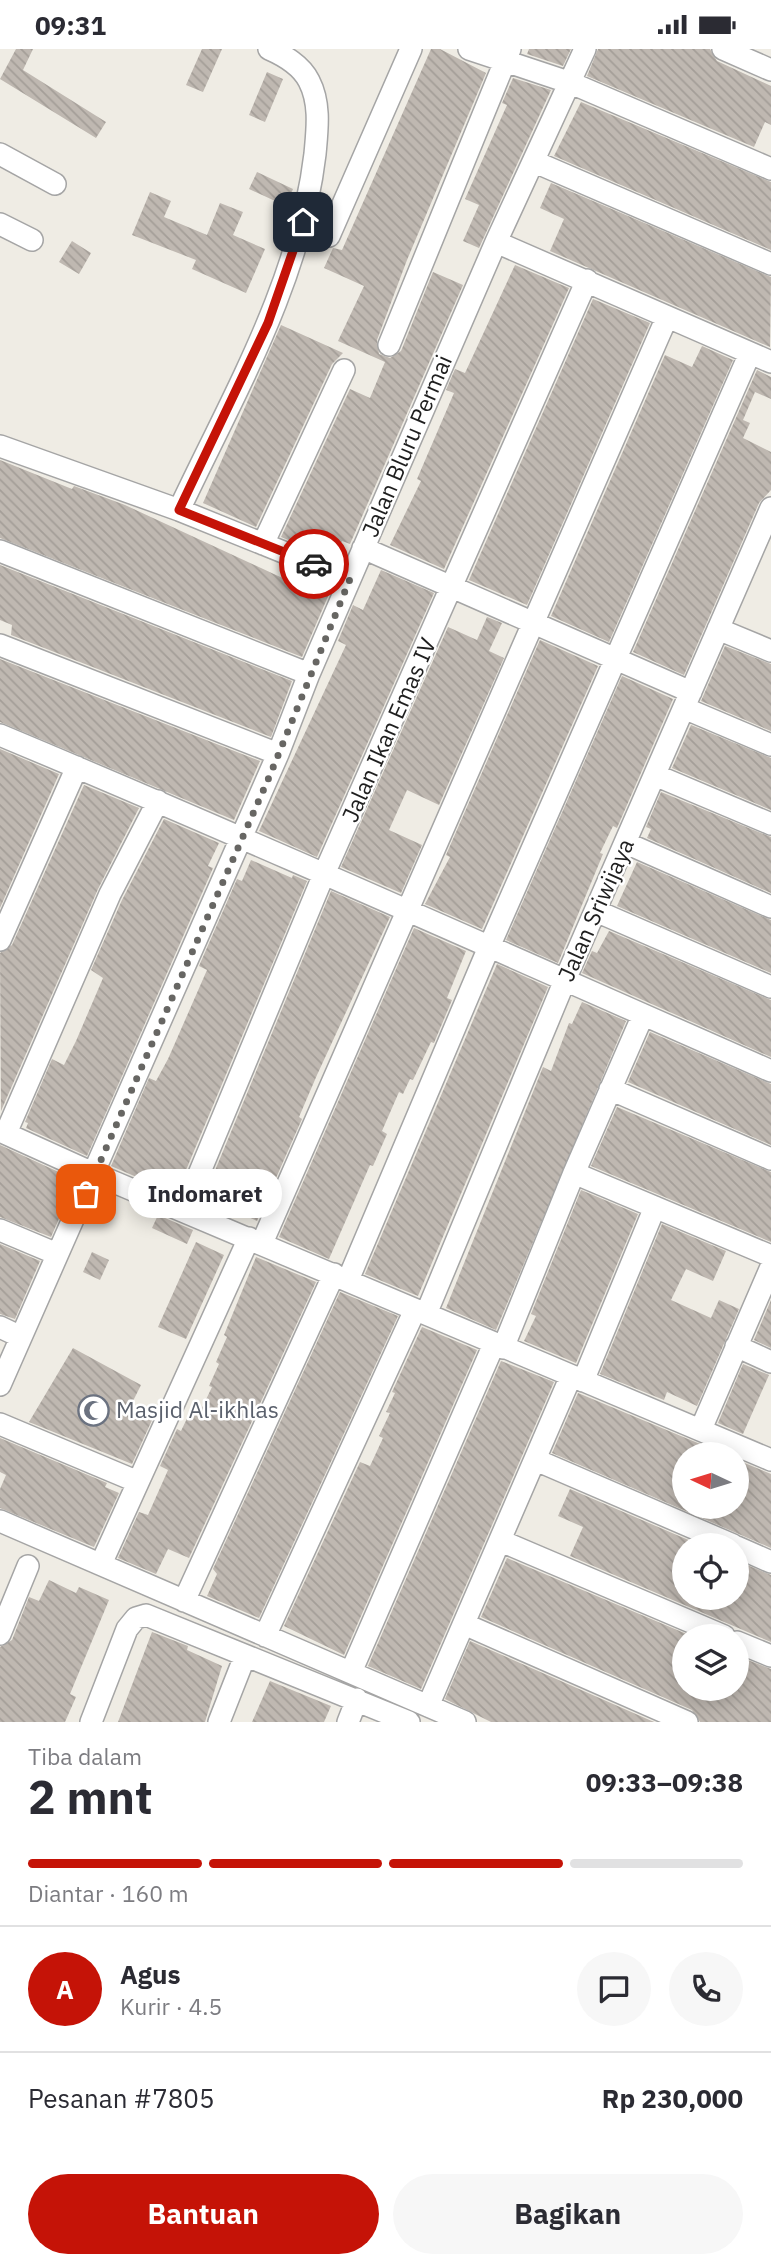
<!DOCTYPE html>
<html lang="id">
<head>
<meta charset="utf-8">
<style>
	body { margin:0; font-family:"IBM Plex Sans",sans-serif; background:#f7f7f7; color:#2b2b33; height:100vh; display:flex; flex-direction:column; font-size:26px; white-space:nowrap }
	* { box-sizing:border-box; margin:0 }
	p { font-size:23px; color:#7c7c81 }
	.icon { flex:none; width:38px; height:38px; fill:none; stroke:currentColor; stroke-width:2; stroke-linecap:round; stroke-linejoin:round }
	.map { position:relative; height:1673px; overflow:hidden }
	.drawer { display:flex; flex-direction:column; background:#fff; flex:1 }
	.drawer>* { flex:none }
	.needle { width:46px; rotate:274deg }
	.buttons { position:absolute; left:672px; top:1393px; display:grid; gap:14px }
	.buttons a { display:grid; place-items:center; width:77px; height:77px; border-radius:50%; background:#fff; box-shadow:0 4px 18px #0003; font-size:35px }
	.pin { position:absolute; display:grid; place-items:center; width:60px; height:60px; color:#fff; margin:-30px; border-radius:14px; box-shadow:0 4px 10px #0006 }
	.courier { position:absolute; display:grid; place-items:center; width:70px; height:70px; margin:-35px; border:5px solid #c51307; border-radius:50%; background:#fff; color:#222; box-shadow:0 2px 9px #0007 }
	.bubble { position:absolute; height:49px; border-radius:24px; background:#fff; box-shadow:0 4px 18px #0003; font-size:23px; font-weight:800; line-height:49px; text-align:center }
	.head em { font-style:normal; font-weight:800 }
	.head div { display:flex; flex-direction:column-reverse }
	.head { display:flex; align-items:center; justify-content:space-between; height:119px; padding:0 28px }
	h1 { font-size:46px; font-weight:800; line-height:52px }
	.bar { display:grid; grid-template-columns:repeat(4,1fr); gap:10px 7px; align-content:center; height:84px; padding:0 28px }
	.bar i { height:9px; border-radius:5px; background:#e1e1e2 }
	.bar .on { background:#c51307 }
	.bar p { grid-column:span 4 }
	.line { display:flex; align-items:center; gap:18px; padding:0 28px; border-top:2px solid #e1e1e2 }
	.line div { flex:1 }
	.round { display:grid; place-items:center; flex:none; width:74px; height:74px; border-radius:37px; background:#f7f7f7 }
	.action { display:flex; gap:14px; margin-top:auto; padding:14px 28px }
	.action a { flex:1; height:80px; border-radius:42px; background:#c51307; color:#fff; font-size:28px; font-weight:800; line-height:80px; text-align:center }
	.action a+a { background:#f7f7f7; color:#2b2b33 }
	.status { display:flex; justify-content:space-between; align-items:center; height:49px; padding:0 35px; background:#fff; direction:ltr }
	.status svg { height:19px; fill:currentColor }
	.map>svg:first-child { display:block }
	.building { fill:url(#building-back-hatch) }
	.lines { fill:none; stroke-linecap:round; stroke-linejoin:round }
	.minor-casing { stroke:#a5a5a5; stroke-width:24 }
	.minor { stroke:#fff; stroke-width:21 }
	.done { stroke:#676663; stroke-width:7; stroke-dasharray:0 12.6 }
	.route { stroke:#c51307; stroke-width:9 }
	.labels { text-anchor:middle; stroke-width:5; stroke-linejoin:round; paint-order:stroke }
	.street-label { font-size:23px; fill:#1e1e1e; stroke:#fff }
	.worship-label { font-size:23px; fill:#5b616d; stroke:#fff; text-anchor:start }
</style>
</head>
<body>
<div class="status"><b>09:31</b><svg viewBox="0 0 49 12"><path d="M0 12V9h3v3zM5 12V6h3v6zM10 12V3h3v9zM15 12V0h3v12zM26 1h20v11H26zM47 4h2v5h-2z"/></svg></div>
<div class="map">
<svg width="771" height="1673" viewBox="0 0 771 1673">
	<defs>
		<pattern id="building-back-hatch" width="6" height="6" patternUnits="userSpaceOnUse" patternTransform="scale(1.75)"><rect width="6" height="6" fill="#bfb8b1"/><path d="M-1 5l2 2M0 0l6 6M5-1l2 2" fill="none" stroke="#a49e98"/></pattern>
	</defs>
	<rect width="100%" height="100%" fill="#efece4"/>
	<path class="building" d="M 16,0 L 33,0 L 23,21 L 106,73 L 96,89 L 0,30 Z
		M 202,0 L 222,0 L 203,43 L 186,36 Z
		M 431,0 L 440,0 L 486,24 L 407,211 L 377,291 L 379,305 L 390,309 L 401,302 L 433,223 L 463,236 L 350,495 L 342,492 L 336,505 L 314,495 L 311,500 L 281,488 L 350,340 L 370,349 L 385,313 L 338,292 L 364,237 L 324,219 L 333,199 L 342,201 Z
		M 529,0 L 571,0 L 563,17 L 527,5 Z
		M 598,0 L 710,0 L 717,12 L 771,37 L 771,76 L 765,73 L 754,98 L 587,27 Z
		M 267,23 L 283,30 L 265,73 L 249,66 Z
		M 513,29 L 551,41 L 479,199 L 463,192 L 479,156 L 465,150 L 507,56 L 502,54 Z
		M 581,53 L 771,133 L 771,201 L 554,107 Z
		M 257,123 L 293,140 L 286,157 L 249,140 Z
		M 551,134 L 771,228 L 770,298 L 550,202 L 564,170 L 540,159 Z
		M 150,143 L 171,152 L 164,168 L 207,186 L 220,154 L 243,163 L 233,186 L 265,200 L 246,244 L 192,220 L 196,211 L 132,186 Z
		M 72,192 L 91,204 L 79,225 L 59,213 Z
		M 515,216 L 569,239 L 444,520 L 390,496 L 421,432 L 417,430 L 454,344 L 446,341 L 455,320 L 465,324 Z
		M 593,250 L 650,274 L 527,556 L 469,531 Z
		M 281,276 L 343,304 L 332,315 L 256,478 L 203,454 Z
		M 702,297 L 733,311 L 609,593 L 551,567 L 665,306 L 692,318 Z
		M 757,321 L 771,328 L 771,350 L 755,343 L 743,371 L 750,374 L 743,389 L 771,403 L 771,441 L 759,454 L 684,626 L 633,603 Z
		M 0,411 L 72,440 L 74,437 L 125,456 L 291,533 L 329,545 L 302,608 L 0,489 Z
		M 0,516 L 292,632 L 271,688 L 11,586 L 12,576 L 0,571 Z
		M 381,521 L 434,544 L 317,808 L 259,782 L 346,596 L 338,592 L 353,556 L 363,561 Z
		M 487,568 L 502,574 L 489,602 L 504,609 L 439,756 L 407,741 L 389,781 L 422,796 L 401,844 L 341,818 L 448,578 L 477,591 Z
		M 540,591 L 598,617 L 482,880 L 425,855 L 450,808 L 446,806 Z
		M 725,597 L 771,615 L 771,682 L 701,652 Z
		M 0,610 L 260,712 L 234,771 L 0,673 Z
		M 622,627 L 673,650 L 617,779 L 613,777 L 600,804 L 603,805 L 558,914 L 506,891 Z
		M 691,676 L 771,709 L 771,761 L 672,719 Z
		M 0,700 L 59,725 L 0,859 Z
		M 84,736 L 139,759 L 98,840 L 1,1062 L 0,904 L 12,896 Z
		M 661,743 L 771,788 L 771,844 L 647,789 L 651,780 L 646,778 Z
		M 164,770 L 219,794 L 208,817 L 213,819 L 87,1107 L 26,1079 L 28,1074 L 25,1073 L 52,1010 L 64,1016 L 76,992 L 103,929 L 91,921 L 122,851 Z
		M 251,811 L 292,829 L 293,826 L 307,832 L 176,1145 L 111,1117 L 149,1029 L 156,1032 L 168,1010 L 207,921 L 199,917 L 237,830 L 242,832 Z
		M 637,813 L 771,871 L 771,924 L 617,857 Z
		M 331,842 L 390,868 L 317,1026 L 299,1068 L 302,1070 L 257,1172 L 204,1148 Z
		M 414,879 L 466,902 L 447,949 L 452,951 L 434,994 L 431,993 L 413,1031 L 410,1030 L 403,1045 L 399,1043 L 382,1082 L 387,1085 L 373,1117 L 370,1116 L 329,1210 L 279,1188 Z
		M 609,882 L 771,951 L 771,1008 L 582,924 L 592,902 L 597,904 Z
		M 497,915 L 548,938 L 418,1247 L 365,1225 Z
		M 582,953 L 626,972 L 496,1281 L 446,1259 L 543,1018 L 551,1022 L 569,974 L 572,975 Z
		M 650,983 L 771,1035 L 771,1096 L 628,1033 Z
		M 617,1058 L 771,1123 L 771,1193 L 591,1117 Z
		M 0,1096 L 76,1131 L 51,1188 L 0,1168 Z
		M 581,1141 L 638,1165 L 576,1314 L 524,1292 L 536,1267 L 531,1265 Z
		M 158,1166 L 193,1181 L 187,1195 L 152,1179 Z
		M 662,1175 L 726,1202 L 713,1232 L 686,1220 L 671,1251 L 711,1269 L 719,1251 L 739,1260 L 697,1357 L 667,1343 L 664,1351 L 600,1325 Z
		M 196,1193 L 224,1206 L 186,1290 L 158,1278 Z
		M 0,1195 L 40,1212 L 15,1270 L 0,1265 Z
		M 92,1203 L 109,1211 L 100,1231 L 83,1223 Z
		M 256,1208 L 316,1233 L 189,1509 L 168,1500 L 156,1525 L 118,1509 L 139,1463 L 148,1466 L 168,1421 L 160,1417 L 177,1380 L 181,1382 L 191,1361 L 199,1365 L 212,1338 L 209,1337 L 219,1315 L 216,1313 L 227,1288 L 224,1286 Z
		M 340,1243 L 398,1267 L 259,1569 L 207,1547 L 217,1525 L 213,1520 Z
		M 771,1251 L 771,1299 L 754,1291 Z
		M 422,1278 L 477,1301 L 344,1606 L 284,1577 L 360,1413 L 370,1417 L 383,1389 L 379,1387 L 390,1364 L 386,1363 L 395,1344 L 392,1343 Z
		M 73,1299 L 141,1336 L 130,1358 L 153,1369 L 132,1415 L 29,1373 Z
		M 501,1312 L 554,1333 L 421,1640 L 368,1617 Z
		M 743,1315 L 769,1326 L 743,1385 L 718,1374 Z
		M 578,1344 L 724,1405 L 684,1405 L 684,1458 L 737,1458 L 737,1411 L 771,1425 L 771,1499 L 552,1404 Z
		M 0,1389 L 107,1434 L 105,1438 L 119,1444 L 94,1498 L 0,1459 L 0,1440 L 6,1426 L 0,1423 Z
		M 570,1440 L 700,1496 L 684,1496 L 684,1549 L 737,1549 L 737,1512 L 771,1526 L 771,1593 L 570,1507 L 583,1478 L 558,1467 Z
		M 507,1509 L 689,1586 L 684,1587 L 684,1640 L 737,1640 L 737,1607 L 771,1620 L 771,1673 L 700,1673 L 692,1661 L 481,1568 Z
		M 49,1531 L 76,1544 L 79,1538 L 109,1551 L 70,1645 L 76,1648 L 65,1673 L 0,1673 L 0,1598 L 12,1591 L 29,1548 L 39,1552 Z
		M 152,1583 L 188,1597 L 187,1601 L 222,1617 L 205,1673 L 118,1673 Z
		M 470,1592 L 654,1673 L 491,1673 L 445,1650 Z
		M 270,1632 L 331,1657 L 324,1673 L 252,1673 Z"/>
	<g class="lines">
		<defs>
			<path id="minor" d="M 469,0 L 571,34 L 771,120
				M 723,0 L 771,21
				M 0,105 L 55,135
				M 535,113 L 771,215
				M 0,175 L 32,191
				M 329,187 L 411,0
				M 496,193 L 771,313
				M 389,296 L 510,0
				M 0,397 L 179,461 L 350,530
				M 179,461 C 233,346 300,233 315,105 C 317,82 321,55 309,32 C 301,16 285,7 269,0
				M 263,495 L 344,321
				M 363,499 L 691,643
				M 0,502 L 309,625
				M 718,580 L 771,602
				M 0,596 L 278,705
				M 684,659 L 771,696
				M 0,686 C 258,794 514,909 771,1022
				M 655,726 L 771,775
				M 626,794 L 771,858
				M 596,862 L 771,938
				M 0,891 L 77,718
				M 610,1040 L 771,1110
				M 0,1082 L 95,1125 L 771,1411
				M 6,1084 L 110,845 L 158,752
				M 574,1124 L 771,1207
				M 184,1161 L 324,825 L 587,231
				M 0,1181 L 57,1205
				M 262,1194 L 667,268
				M 348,1231 L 489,898 L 750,304
				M 426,1265 L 565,931 L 771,459
				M 0,1278 L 21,1288
				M 736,1297 L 771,1313
				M 503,1299 L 574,1124 L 643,966
				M 583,1332 L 655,1158
				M 0,1336 L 278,705 L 309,625 L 496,193 L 585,0
				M 0,1375 L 138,1433
				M 701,1380 L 771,1218
				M 536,1411 L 733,1496
				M 0,1472 L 465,1673
				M 501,1492 L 724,1587
				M 737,1498 L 771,1513
				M 101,1515 L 249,1189
				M 184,1552 L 334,1225
				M 464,1575 L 687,1673
				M 0,1585 L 28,1517
				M 265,1587 L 415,1261
				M 737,1593 L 771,1607
				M 351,1623 L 494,1295
				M 428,1657 L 571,1327
				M 91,1673 L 127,1580 L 136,1569 L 146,1566 L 409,1673
				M 219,1673 L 245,1607
				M 348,1673 L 357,1650"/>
		</defs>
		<use href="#minor" class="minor-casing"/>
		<use href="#minor" class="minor"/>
	</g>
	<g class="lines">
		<path class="done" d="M 86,1145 L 270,726 L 350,530 L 314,515"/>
		<path class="route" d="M 303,173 L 268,274 L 179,461 L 314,515"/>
	</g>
	<defs>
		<symbol id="mosque-ring" viewBox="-11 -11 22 22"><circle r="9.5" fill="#fff" stroke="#6b7280" stroke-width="1.5"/><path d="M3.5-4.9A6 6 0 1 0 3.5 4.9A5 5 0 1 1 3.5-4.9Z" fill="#6b7280"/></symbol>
	</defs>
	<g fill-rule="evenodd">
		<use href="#mosque-ring" x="76" y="1344" width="35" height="35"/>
	</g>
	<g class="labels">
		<g class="street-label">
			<text transform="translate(407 397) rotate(-67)" y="8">Jalan Bluru Permai</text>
			<text transform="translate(389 681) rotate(-66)" y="8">Jalan Ikan Emas IV</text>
			<text transform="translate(596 861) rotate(-66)" y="8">Jalan Sriwijaya</text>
		</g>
		<g class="worship-label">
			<text x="116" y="1369">Masjid Al-ikhlas</text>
		</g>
	</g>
</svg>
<div class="buttons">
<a><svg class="needle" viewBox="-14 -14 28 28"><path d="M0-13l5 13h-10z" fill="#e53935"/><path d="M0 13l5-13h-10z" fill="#7c7c81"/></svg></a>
<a><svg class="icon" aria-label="locate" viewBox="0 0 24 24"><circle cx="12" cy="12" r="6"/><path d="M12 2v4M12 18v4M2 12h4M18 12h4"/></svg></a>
<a><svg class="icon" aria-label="layers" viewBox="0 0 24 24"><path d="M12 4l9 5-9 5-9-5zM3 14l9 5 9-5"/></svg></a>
</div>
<div class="pin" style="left:86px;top:1145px;background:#ea580c"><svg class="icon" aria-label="bag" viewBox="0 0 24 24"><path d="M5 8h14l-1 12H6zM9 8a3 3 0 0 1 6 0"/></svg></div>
<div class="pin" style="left:303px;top:173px;background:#1f2937"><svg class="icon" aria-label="home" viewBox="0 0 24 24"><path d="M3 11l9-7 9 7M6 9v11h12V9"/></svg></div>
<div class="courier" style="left:314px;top:515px"><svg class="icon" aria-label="car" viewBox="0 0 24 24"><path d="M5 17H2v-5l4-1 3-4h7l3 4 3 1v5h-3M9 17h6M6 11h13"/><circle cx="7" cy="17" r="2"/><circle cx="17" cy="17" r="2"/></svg></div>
<div class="bubble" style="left:128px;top:1120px;width:154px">Indomaret</div>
</div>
<section class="drawer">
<div class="head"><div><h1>2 mnt</h1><p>Tiba dalam</p></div><em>09:33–09:38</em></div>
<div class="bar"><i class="on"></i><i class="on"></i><i class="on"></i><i></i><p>Diantar · 160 m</p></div>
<div class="line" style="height:126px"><b class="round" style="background:#c51307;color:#fff">A</b><div><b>Agus</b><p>Kurir · 4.5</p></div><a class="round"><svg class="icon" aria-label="chat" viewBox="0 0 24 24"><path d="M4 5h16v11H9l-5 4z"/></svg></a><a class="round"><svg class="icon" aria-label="phone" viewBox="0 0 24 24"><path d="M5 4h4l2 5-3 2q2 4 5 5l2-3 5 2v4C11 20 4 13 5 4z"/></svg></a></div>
<div class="line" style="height:91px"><div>Pesanan #7805</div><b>Rp 230,000</b></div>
<div class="action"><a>Bantuan</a><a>Bagikan</a></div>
</section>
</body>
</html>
